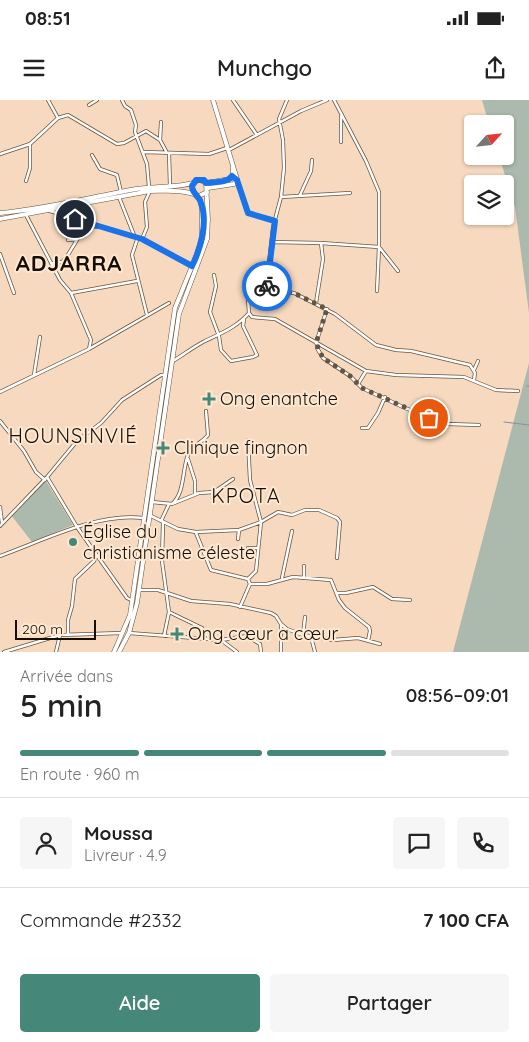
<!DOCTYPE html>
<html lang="fr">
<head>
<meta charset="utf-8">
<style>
	body { margin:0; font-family:Quicksand,sans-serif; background:#f6f6f6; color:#222; height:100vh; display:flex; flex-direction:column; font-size:19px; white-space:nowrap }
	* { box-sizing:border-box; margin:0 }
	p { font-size:16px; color:#767676 }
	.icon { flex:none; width:28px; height:28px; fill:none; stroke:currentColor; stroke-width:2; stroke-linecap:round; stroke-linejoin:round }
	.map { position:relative; height:552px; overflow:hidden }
	.panel { display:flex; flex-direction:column; background:#fff; flex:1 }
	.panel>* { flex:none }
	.needle { width:32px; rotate:63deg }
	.tools { position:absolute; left:464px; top:15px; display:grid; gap:10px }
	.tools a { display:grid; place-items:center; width:50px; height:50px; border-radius:5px; background:#fff; box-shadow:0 1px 4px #0004; font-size:25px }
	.scale { position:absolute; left:15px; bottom:12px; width:81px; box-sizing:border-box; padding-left:5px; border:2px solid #160d04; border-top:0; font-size:14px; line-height:18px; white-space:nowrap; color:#160d04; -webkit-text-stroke:4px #ffe8d1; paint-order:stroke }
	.pin { position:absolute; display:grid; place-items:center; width:42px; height:42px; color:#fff; margin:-21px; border:2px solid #fff; border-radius:50%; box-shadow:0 1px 5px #0007 }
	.courier { position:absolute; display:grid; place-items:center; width:50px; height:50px; margin:-25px; border:4px solid #1a73e8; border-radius:50%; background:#fff; color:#222; box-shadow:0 1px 6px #0007 }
	.head em { font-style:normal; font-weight:600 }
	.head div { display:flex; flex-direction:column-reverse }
	.head { display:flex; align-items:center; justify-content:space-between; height:85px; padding:0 20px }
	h1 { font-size:32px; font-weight:600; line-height:38px }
	.bar { display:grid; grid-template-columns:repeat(4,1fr); gap:8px 5px; align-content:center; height:60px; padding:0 20px }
	.bar i { height:6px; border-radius:4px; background:#e0e0e0 }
	.bar .current { background:#458879 }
	.bar p { grid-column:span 4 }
	.line { display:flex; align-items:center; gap:12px; padding:0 20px; border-top:1px solid #e0e0e0 }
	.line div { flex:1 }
	.round { display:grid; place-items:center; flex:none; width:52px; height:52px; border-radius:5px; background:#f6f6f6 }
	.cta { display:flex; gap:10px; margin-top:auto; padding:10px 20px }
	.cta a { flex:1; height:58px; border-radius:5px; background:#458879; color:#fff; font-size:20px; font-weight:600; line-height:58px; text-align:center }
	.cta a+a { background:#f6f6f6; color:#222 }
	.status { display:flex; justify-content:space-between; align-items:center; height:35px; padding:0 25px; background:#fff; direction:ltr }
	.status svg { height:14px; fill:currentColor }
	header { display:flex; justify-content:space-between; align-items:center; height:65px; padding:0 20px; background:#fff; font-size:22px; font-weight:600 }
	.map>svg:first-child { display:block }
	.green { fill:#abbaac }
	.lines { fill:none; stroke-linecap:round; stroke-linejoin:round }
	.stream { stroke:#8392a1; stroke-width:1 }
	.street-casing { stroke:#6b533b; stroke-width:4 }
	.primary-casing { stroke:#6b533b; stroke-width:5 }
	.street { stroke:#fff; stroke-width:2.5 }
	.primary { stroke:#fff; stroke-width:4 }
	.done { stroke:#645445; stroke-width:5; stroke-dasharray:0 9 }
	.route { stroke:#1a73e8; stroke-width:6 }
	.poi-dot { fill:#458879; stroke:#ffe8d1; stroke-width:2 }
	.labels { text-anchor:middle; stroke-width:4; stroke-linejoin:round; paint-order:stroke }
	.poi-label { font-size:18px; fill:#160d04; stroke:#ffe8d1; text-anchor:start }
	.quarter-label { font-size:20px; letter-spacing:1px; fill:#160d04; stroke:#ffe8d1 }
	.district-label { font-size:22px; font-weight:bold; letter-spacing:1px; fill:#160d04; stroke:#ffe8d1 }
</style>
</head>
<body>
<div class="status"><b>08:51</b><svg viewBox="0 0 49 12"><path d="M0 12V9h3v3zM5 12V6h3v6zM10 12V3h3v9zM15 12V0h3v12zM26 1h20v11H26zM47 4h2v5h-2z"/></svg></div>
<header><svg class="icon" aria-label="menu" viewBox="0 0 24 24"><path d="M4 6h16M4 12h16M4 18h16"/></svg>Munchgo<svg class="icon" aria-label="share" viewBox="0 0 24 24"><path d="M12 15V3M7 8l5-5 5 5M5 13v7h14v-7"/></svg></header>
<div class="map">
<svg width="529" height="552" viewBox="0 0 529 552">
	<rect width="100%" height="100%" fill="#f6d9be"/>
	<path class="green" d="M 482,0 L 529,0 L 529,213 L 515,107 L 499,56 L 505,56 L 505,24 L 489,24 Z
		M 529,263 L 529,552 L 453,552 Z
		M 46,381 L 73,425 L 32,442 L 11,415 L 30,394 Z"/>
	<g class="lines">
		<path class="stream" d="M 527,286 L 529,286
			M 504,322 L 529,325"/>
		<defs>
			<path id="street" d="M 48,0 L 58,18
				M 122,0 L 125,6 L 131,10 L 136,25 L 135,32 L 147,64 L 149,87
				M 233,0 L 257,35
				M 334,0 L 366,61 L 379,92 L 379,147 L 377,191
				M 89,5 L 97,0
				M 161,22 L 160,40 L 166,51
				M 341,42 L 341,16
				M 229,50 L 301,11 L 327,0
				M 144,52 L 209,54 L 227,48
				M 169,53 L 170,86
				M 0,54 L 30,44 L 58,18 L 68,15 L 117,44 L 124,43 L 146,31 L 160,40
				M 92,55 L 100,69 L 117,75 L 121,92
				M 236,79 L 248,113 L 275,121
				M 26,81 L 30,68 L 30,44
				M 300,95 L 311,71 L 312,60
				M 119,97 L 134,135
				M 281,97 L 350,93
				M 50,111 L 142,139 L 192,166
				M 26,115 L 60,180 L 71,193 L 91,240 L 89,249
				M 138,137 L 132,155 L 147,215
				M 142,139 L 147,127 L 145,102 L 150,91
				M 68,140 L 75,140
				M 272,142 L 321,143 L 379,147 L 398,171
				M 0,154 L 14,193
				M 53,163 L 62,162 L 66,158 L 85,127 L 98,127
				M 214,175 L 216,186 L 210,212 L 219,236 L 221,250 L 231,261 L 253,257 L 257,255 L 243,226 L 244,219
				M 266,189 L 273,127 L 281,97 L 284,68 L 283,40 L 279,19 L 287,0
				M 71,193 L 137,181
				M 249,198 L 266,189 L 294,193 L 335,214 L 376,245 L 396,250 L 411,251 L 470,265 L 475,273 L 474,280
				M 316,203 L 323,159 L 321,143
				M 249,213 L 252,217 L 275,219 L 366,271 L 396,275 L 464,277 L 496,290 L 518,291
				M 316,243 L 327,209
				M 317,243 L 317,248 L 323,258 L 350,276 L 362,288 L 405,308 L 448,324 L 479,325
				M 173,261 C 183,255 192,248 203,242 C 219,234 236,228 249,213 L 247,186
				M 474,270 L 478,261
				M 34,275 L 40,237
				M 358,284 L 366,271
				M 0,292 L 89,249 L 169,203
				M 0,321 L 24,351 L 36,372 L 45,380
				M 362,328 L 368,328 L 378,313 L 385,297
				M 248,340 L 250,380 L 261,422 L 256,471 L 248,479
				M 188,359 L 195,381 L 195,394
				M 47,377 L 77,427 L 127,498 L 131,500
				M 152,402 L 172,404 L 199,393 L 214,392 L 233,379
				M 172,404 C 185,393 182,370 188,355 C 192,345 202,343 208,335 L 206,311
				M 0,407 L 2,423
				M 149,415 L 178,429 L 196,432 L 239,430 L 261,422 L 278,412 L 292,415 L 305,410 L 319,410 L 337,418 L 340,422 L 337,458
				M 161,421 L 169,404
				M 163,423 L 162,461 L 169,512 L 164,536
				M 0,426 L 47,377 L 77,341 L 101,323 L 122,300 L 161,275 L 165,275
				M 196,433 L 211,470 L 248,479
				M 238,439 L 239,430
				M 248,448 L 258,448
				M 0,456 C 42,441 98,412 143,418
				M 304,466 L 304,477
				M 282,478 L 292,431
				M 250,484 L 267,484 L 293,477 L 331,480 L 339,500 L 345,508 L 369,527 L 370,531 L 368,541
				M 139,490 L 158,490 L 191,501 L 230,504 L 271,513 L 276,516 L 281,524 L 287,529 L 303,535 L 333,540 L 358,538 L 380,544
				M 337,493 L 346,493 L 373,487 L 392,499 L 410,500
				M 240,507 L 250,484 L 248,479
				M 169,512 L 202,528 L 211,540
				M 281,524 L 281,552
				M 129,533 L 221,540 L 237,552
				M 68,534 L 68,520 L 72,506 L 75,479 L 94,461 L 96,455
				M 303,535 L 305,517
				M 311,537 L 315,552
				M 221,540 L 247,536 L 260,544 L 261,552
				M 4,552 L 60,535 L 122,533
				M 56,552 L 60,535"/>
			<path id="primary" d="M 206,83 L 230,79 L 233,74 L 233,67
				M 208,88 L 234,84 L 237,79 L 213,0
				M 0,113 C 46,109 91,97 136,89 C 155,86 175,88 193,83
				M 0,119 L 150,91 C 166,91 184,89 199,96 L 207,92
				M 114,552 L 130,515 L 175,208 L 197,154 L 202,137 L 202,108 L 200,100 L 195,95
				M 119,552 L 129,533 L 137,503 L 179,214 L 207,139 L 208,119 L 206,83 L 200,80 L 196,81 L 192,86 L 194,93"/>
		</defs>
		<use href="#street" class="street-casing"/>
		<use href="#primary" class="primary-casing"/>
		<use href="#street" class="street"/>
		<use href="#primary" class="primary"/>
	</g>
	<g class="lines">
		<path class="done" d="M 267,186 L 266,189 L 294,193 L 327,209 L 316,243 L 323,258 L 350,276 L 362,288 L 429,318"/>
		<path class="route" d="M 75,119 L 142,139 L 192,166 C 201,148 208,122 201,103 C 199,95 192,94 192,86 L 196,80 L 204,80 L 206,83 C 215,82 227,83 232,76 L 237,80 L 248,113 L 275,121 L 267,186"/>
	</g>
	<g class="poi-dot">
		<path d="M206.5 291.5h5v5h5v5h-5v5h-5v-5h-5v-5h5z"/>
		<path d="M160.5 340.5h5v5h5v5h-5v5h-5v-5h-5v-5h5z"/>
		<circle cx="73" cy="442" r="5"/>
		<path d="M174.5 526.5h5v5h5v5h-5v5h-5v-5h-5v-5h5z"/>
	</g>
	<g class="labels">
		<g class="poi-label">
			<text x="220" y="305">Ong enantche</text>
			<text x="174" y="354">Clinique fingnon</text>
			<text x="83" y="438">Église du<tspan x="83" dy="21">christianisme céleste</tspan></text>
			<text x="188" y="540">Ong cœur a cœur</text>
		</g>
		<g class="quarter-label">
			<text x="73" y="343">HOUNSINVIÉ</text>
			<text x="246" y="403">KPOTA</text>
		</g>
		<g class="district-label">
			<text x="69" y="171">ADJARRA</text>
		</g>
	</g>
</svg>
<div class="tools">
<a><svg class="needle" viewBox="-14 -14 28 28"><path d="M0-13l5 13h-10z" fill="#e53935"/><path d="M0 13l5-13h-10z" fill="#767676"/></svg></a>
<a><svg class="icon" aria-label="layers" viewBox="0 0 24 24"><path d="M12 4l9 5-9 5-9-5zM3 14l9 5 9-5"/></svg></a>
</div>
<div class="scale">200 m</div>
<div class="pin" style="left:429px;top:318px;background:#ea580c"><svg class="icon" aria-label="bag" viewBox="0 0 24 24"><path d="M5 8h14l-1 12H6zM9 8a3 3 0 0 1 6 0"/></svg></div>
<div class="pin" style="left:75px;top:119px;background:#1f2937"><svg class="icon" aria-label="home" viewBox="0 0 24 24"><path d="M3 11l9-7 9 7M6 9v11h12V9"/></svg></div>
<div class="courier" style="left:267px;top:186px"><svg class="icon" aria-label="bike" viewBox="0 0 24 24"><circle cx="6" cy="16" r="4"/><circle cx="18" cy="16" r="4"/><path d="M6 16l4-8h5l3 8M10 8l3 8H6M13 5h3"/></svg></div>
</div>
<section class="panel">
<div class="head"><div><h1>5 min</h1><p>Arrivée dans</p></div><em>08:56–09:01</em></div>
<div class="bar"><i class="current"></i><i class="current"></i><i class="current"></i><i></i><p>En route · 960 m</p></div>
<div class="line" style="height:90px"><a class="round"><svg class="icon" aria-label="person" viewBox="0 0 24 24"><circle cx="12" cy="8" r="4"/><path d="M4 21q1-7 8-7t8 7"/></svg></a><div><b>Moussa</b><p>Livreur · 4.9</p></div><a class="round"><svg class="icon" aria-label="chat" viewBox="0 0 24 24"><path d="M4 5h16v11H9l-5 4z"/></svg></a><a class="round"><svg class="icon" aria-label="phone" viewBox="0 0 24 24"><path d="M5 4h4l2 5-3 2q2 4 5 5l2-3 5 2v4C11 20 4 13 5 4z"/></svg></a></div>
<div class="line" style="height:65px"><div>Commande #2332</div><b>7 100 CFA</b></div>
<div class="cta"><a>Aide</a><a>Partager</a></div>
</section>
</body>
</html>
